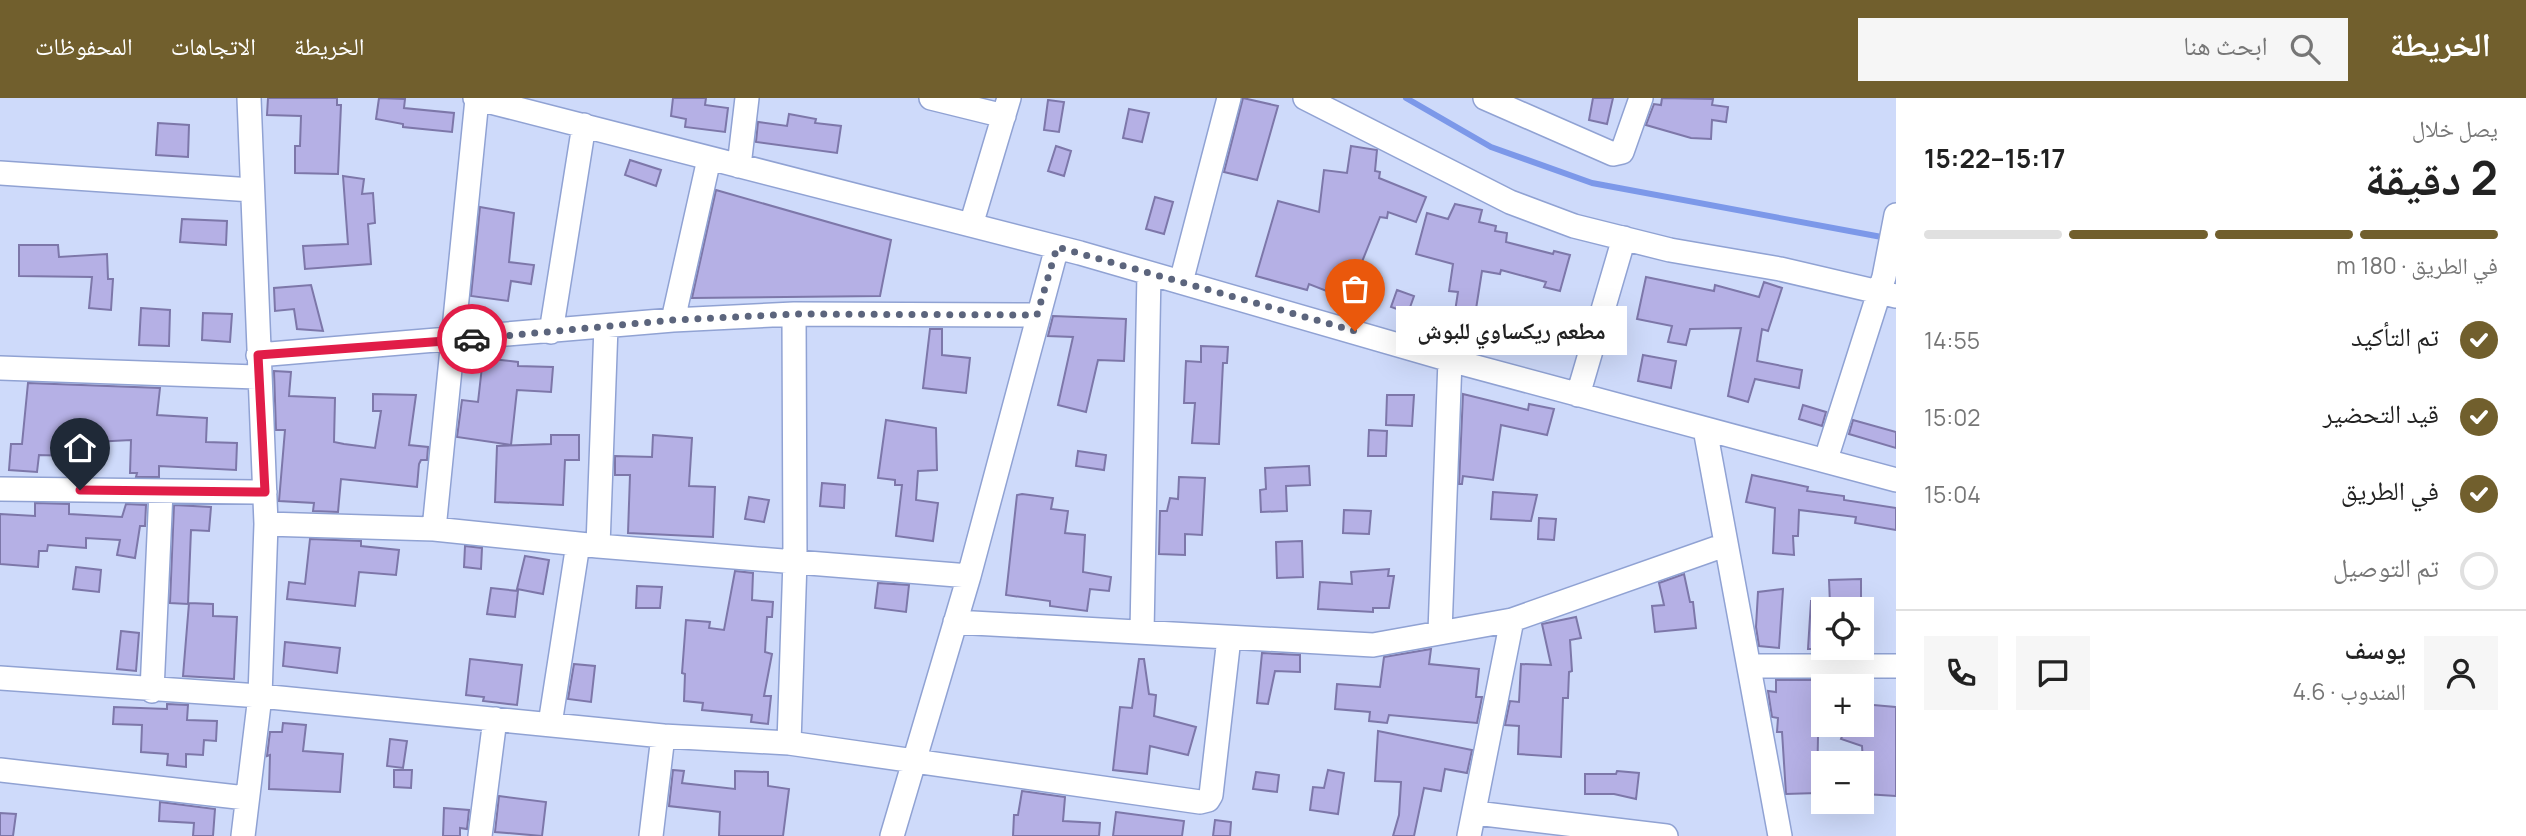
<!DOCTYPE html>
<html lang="ar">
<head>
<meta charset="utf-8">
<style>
	body { margin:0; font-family:Manrope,"Noto Naskh Arabic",sans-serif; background:#f6f6f6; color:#222; direction:rtl; height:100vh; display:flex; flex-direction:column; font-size:26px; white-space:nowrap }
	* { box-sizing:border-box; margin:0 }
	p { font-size:23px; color:#767676 }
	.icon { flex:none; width:38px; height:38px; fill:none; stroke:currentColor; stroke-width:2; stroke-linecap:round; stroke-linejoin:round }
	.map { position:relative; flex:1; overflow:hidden; direction:ltr }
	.panel { display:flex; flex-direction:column; background:#fff; width:630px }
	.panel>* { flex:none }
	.fabs { position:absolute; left:1811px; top:499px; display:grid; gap:14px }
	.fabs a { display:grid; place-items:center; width:63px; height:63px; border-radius:0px; background:#fff; box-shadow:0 7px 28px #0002; font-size:35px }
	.pin { position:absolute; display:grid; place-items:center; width:60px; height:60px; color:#fff; margin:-72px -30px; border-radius:50% 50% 50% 0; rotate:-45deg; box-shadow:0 0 7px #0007 }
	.pin .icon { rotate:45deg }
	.courier { position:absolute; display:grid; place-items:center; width:70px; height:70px; margin:-35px; border:5px solid #e11d48; border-radius:50%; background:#fff; color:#222; box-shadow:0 2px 9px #0007 }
	.bubble { position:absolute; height:49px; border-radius:0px; background:#fff; box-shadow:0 7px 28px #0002; font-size:23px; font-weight:700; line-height:49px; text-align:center; direction:rtl }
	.overview em { font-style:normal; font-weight:700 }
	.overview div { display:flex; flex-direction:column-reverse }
	.overview { display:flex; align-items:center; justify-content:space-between; height:119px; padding:0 28px }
	h1 { font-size:46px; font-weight:700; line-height:52px }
	.bar { display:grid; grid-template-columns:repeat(4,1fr); gap:10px 7px; align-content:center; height:84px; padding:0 28px }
	.bar i { height:9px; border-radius:5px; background:#e0e0e0 }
	.bar .active { background:#715f2d }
	.bar p { grid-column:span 4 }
	.line { display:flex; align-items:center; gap:18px; padding:0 28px; border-top:2px solid #e0e0e0 }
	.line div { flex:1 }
	.round { display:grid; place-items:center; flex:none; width:74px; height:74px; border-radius:0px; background:#f6f6f6 }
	ol { padding:0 28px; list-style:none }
	li { display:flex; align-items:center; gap:21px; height:77px }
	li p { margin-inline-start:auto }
	li .icon { padding:7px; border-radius:50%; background:#715f2d; color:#fff; stroke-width:4 }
	li:last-child { color:#767676 }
	li i { width:38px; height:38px; border:4px solid #e0e0e0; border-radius:50% }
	header { display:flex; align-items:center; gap:42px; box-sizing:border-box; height:98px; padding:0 35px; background:#715f2d; color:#fff }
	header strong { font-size:33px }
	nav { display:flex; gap:38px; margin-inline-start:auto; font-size:24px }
	.search { width:490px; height:63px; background:#f6f6f6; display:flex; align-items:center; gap:18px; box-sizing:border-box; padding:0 24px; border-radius:0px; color:#767676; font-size:26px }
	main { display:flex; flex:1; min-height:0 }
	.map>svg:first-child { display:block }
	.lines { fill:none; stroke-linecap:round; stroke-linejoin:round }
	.stream { stroke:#7c98e9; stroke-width:6 }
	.building { fill:#b5b0e5; stroke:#7d77a9; stroke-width:2 }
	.minor-casing { stroke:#90a2d3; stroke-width:26 }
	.minor { stroke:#fff; stroke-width:23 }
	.done { stroke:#5c657d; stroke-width:7; stroke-dasharray:0 12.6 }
	.route { stroke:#e11d48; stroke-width:9 }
</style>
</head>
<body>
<header>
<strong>الخريطة</strong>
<div class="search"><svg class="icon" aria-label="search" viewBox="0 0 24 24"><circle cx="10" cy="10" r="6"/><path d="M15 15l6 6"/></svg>ابحث هنا</div>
<nav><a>الخريطة</a><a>الاتجاهات</a><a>المحفوظات</a></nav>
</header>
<main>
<section class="panel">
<div class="overview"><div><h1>2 دقيقة</h1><p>يصل خلال</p></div><em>15:17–15:22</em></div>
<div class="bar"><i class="active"></i><i class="active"></i><i class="active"></i><i></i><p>في الطريق · 180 m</p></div>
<ol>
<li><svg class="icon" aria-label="check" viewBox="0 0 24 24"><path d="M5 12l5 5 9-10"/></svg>تم التأكيد<p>14:55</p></li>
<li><svg class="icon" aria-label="check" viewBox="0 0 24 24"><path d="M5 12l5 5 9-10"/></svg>قيد التحضير<p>15:02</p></li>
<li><svg class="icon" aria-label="check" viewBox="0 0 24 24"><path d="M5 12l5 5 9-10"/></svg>في الطريق<p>15:04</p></li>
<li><i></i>تم التوصيل</li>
</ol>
<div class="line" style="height:126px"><a class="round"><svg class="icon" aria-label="person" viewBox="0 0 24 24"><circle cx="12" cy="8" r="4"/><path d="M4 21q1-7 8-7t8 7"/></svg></a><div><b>يوسف</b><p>المندوب · 4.6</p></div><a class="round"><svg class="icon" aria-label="chat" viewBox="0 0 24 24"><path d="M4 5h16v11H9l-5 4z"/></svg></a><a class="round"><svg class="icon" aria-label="phone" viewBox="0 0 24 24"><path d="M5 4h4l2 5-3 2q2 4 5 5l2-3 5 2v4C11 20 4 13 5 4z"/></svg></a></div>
</section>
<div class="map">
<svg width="1896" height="738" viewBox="0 0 1896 738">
	<rect width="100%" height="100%" fill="#cedafa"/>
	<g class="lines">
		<path class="stream" d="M 1406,0 L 1491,49 L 1592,85 L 1887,140"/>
	</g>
	<path class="building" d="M 268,0 L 337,0 L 337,7 L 341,7 L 338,76 L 295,75 L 295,48 L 300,48 L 301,18 L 267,17 Z
		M 379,0 L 405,1 L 404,10 L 454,15 L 452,34 L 403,29 L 403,26 L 376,21 Z
		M 673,0 L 706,0 L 705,7 L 728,10 L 725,34 L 685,29 L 686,21 L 671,18 Z
		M 1243,0 L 1278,8 L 1257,82 L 1224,74 Z
		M 1593,0 L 1613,0 L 1607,26 L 1589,22 Z
		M 1662,0 L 1713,1 L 1712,7 L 1728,9 L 1726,24 L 1712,22 L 1711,41 L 1691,40 L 1646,27 L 1654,6 L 1661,7 Z
		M 1048,2 L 1064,4 L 1059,34 L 1044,32 Z
		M 1129,11 L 1149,15 L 1142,44 L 1123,40 Z
		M 789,16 L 816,21 L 815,25 L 841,28 L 837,55 L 756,44 L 758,24 L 787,28 Z
		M 158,25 L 189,27 L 188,59 L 156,57 Z
		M 1056,48 L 1071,53 L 1064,78 L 1048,73 Z
		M 1351,48 L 1377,52 L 1375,73 L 1380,74 L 1379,80 L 1426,99 L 1416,124 L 1388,114 L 1387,120 L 1380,119 L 1347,201 L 1309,186 L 1307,192 L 1256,178 L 1278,103 L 1319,114 L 1324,72 L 1347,75 Z
		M 630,62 L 661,72 L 656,88 L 625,77 Z
		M 343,78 L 364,81 L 362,96 L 373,95 L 375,125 L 368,126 L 371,166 L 305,171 L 303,148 L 348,146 Z
		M 716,92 L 891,142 L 880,198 L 692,200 Z
		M 1155,99 L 1173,104 L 1164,136 L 1146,131 Z
		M 1455,106 L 1482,112 L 1479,124 L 1496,128 L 1495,133 L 1507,135 L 1506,144 L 1553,156 L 1554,153 L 1570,157 L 1560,193 L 1544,189 L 1546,184 L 1501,172 L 1500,176 L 1482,173 L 1473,230 L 1453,227 L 1458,194 L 1449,193 L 1453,166 L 1416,156 L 1427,115 L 1448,121 Z
		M 480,109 L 514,115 L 509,164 L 534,167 L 531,186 L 511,183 L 508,203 L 471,198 Z
		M 182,121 L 227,123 L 226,147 L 180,144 Z
		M 19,147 L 58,147 L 59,159 L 107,156 L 108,181 L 113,181 L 111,212 L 89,210 L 92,179 L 19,178 Z
		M 1646,179 L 1714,193 L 1715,187 L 1759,199 L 1764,184 L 1782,190 L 1768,233 L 1762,231 L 1757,263 L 1802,272 L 1799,290 L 1755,281 L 1748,304 L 1728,298 L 1741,230 L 1690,231 L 1686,247 L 1668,244 L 1672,228 L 1637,221 Z
		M 311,187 L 323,233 L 297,231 L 294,211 L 275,213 L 274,190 Z
		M 1397,192 L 1414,198 L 1408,215 L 1391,209 Z
		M 141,210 L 170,212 L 169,248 L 139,247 Z
		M 203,215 L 232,216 L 230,244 L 202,242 Z
		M 1053,218 L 1126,221 L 1124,263 L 1098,262 L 1086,314 L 1058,307 L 1073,239 L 1048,238 Z
		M 1506,225 L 1547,233 L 1543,251 L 1502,243 Z
		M 930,231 L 942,231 L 942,257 L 970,260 L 966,295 L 923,290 Z
		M 1201,248 L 1228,249 L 1227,265 L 1223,265 L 1219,346 L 1192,345 L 1195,305 L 1184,305 L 1186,263 L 1201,264 Z
		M 1643,257 L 1676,263 L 1671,290 L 1638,283 Z
		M 483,260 L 518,264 L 518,268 L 553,269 L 551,294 L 517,292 L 511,347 L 457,339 L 462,302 L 478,304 Z
		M 274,273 L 291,274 L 289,298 L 335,300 L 334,344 L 344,346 L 375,350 L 381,313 L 373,313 L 373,296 L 416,297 L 409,347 L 428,349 L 427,362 L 421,362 L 419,366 L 417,389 L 341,381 L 338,414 L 313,413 L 314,405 L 279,403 L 285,332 L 276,332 Z
		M 28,285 L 160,290 L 157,317 L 207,320 L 206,344 L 237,345 L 236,372 L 159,368 L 159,379 L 136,379 L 137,375 L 130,375 L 131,342 L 93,344 L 93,373 L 70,373 L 71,358 L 39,357 L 37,374 L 9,372 L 11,346 L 22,346 Z
		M 1463,296 L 1528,312 L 1529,306 L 1554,311 L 1547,337 L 1501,327 L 1493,382 L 1463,378 L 1462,386 L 1459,386 Z
		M 1387,297 L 1414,297 L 1412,328 L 1386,327 Z
		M 1803,307 L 1826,314 L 1822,328 L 1799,321 Z
		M 886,322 L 936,330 L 937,372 L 918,373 L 916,402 L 938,405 L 933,443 L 896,438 L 902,387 L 895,387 L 895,382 L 878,380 Z
		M 1853,322 L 1896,334 L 1896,350 L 1849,336 Z
		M 1369,332 L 1387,333 L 1386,358 L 1368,358 Z
		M 551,337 L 579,337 L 579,362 L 565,362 L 563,407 L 495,404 L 497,348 L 551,346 Z
		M 653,337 L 692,340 L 689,388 L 715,389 L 713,439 L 628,435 L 630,377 L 615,377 L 615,358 L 652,359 Z
		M 1078,353 L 1106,357 L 1104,372 L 1076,368 Z
		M 1309,368 L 1310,387 L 1286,388 L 1287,413 L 1261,414 L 1260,392 L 1266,391 L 1265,370 Z
		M 1752,377 L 1808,389 L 1807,393 L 1844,398 L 1844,402 L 1896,410 L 1896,432 L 1855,425 L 1856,419 L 1799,412 L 1798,438 L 1793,438 L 1794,457 L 1773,455 L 1775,410 L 1746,404 Z
		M 1179,379 L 1205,380 L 1202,437 L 1185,436 L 1185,457 L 1159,456 L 1160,413 L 1167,413 L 1170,400 L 1178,401 Z
		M 822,385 L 845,387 L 844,410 L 820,408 Z
		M 1493,394 L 1537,397 L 1531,423 L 1491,421 Z
		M 1022,396 L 1053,400 L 1051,411 L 1068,413 L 1065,435 L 1085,437 L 1083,474 L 1111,479 L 1109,493 L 1090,491 L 1087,513 L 1050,508 L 1050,503 L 1006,497 L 1017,397 Z
		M 749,399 L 769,402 L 764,424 L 745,421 Z
		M 35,405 L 69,406 L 69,416 L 122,419 L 126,406 L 146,407 L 145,428 L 140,428 L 135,460 L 117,457 L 120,442 L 86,440 L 86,450 L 48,447 L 47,453 L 39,453 L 38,469 L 0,466 L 0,416 L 35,418 Z
		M 174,407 L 211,409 L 209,433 L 191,432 L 188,506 L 170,505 Z
		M 1344,412 L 1371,413 L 1369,436 L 1343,435 Z
		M 1539,420 L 1556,421 L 1554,442 L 1538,441 Z
		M 310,441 L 361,443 L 361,448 L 399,452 L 396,477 L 359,474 L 355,508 L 287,501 L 289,484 L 305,486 Z
		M 1302,443 L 1303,479 L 1277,480 L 1276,444 Z
		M 465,448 L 482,450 L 481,471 L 464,469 Z
		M 525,458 L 549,462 L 543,496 L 517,491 Z
		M 76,469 L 101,472 L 99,494 L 73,491 Z
		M 1389,471 L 1388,478 L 1394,478 L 1389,510 L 1373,510 L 1373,514 L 1318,511 L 1320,484 L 1352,486 L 1351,474 Z
		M 735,473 L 753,475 L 752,502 L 773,504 L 772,519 L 767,519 L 765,554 L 772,556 L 764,598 L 771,598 L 768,626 L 751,624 L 752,617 L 702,612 L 703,605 L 684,603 L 685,576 L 682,575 L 686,522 L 710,524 L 709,530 L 724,532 Z
		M 1684,476 L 1690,504 L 1693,504 L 1696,530 L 1655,534 L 1652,508 L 1664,507 L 1659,485 Z
		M 1861,481 L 1861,504 L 1830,506 L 1829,482 Z
		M 878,485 L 909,487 L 906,514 L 875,510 Z
		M 637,488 L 662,489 L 660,510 L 636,510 Z
		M 491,490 L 518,493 L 515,519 L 487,516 Z
		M 1783,491 L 1779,550 L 1759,548 L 1756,529 L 1758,494 Z
		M 1811,503 L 1824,503 L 1824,551 L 1808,551 Z
		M 189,505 L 213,506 L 213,518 L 237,519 L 234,581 L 183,578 Z
		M 1576,519 L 1581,540 L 1570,542 L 1572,573 L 1569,574 L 1568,600 L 1563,600 L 1561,659 L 1518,656 L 1519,628 L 1505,627 L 1510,603 L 1519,604 L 1521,566 L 1551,567 L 1542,526 Z
		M 121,533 L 139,535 L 136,573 L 117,571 Z
		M 285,544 L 340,550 L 337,575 L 283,568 Z
		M 1431,551 L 1429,566 L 1479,571 L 1476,599 L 1482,599 L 1477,625 L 1389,617 L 1387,625 L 1369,623 L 1370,614 L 1335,611 L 1337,586 L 1380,589 L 1384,559 Z
		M 1262,555 L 1300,557 L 1300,574 L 1275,573 L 1268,606 L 1257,605 Z
		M 470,561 L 522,567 L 517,607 L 483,603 L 484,599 L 466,597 Z
		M 1139,561 L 1144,561 L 1149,596 L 1156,597 L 1154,618 L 1196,629 L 1188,657 L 1150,648 L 1147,676 L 1113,672 L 1120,609 L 1132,610 Z
		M 574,566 L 595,568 L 591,604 L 568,601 Z
		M 1776,582 L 1819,582 L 1817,695 L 1786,696 L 1782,634 L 1777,634 L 1778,620 L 1772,619 L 1768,593 L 1776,594 Z
		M 167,606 L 188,607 L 187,622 L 217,623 L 216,643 L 204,642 L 203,657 L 186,656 L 186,669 L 167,667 L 168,656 L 141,654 L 142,627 L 113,626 L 114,609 L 167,611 Z
		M 1862,606 L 1896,609 L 1896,698 L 1865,696 L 1862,648 L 1841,641 L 1847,626 L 1862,626 Z
		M 283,625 L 306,627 L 303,653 L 343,656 L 340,694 L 269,691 L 270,657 L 267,658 L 270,634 L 282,634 Z
		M 1378,633 L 1472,652 L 1467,675 L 1445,671 L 1441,693 L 1424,690 L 1414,738 L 1393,738 L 1399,717 L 1401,684 L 1375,683 Z
		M 390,641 L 407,643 L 403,670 L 387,668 Z
		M 394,672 L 412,672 L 411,690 L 394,689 Z
		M 673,672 L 684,673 L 682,685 L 735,691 L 735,673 L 768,674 L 768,688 L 789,691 L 783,738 L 719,738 L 720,714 L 669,708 Z
		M 1328,672 L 1344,675 L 1338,716 L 1310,712 L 1313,689 L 1324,690 Z
		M 1617,673 L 1639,675 L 1636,701 L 1614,696 L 1585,696 L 1585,676 L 1616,676 Z
		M 1256,674 L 1279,677 L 1277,694 L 1253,691 Z
		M 1022,693 L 1065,699 L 1063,723 L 1100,725 L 1099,738 L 1013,738 L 1014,717 L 1018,717 Z
		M 499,698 L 546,704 L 542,738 L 495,734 Z
		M 160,704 L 215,711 L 213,738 L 193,738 L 194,725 L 159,723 Z
		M 444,710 L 469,712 L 467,731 L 460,730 L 460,738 L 443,738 Z
		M 1116,714 L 1184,723 L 1182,738 L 1113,738 Z
		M 0,715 L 16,716 L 13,738 L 0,738 Z
		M 1215,722 L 1231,724 L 1230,738 L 1213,738 Z"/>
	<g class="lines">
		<defs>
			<path id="minor" d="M 475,0 L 1080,155 L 1450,262 L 1896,382
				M 931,0 L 1004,18
				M 1305,0 L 1510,104 L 1574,128 L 1670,152 L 1780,171 L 1896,198
				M 1485,0 L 1613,56 L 1622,54 L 1641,0
				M 739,68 L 747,0
				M 0,75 L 252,92
				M 971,127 L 1009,0
				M 1181,184 L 1229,0
				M 673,222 L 709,61
				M 551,234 L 584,27
				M 258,257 L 673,222 L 794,216 L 1037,217
				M 0,270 L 258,279
				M 1578,297 L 1624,140
				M 1705,331 L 1780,738
				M 1826,361 L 1884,179 L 1896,117
				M 0,391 L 265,394
				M 266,426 L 434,431 L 598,448 L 969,478
				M 434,431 L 477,1
				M 598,448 L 606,228
				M 955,524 L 1373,547 L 1512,522 L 1725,447
				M 1142,534 L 1149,175
				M 1440,534 L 1450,262
				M 1750,568 L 1896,568
				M 0,580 L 260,598 L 663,638 L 789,645 L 1200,704 L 1208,702 L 1211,697 L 1229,540
				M 152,593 L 161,393
				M 550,626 L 578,446
				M 789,645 L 795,462 L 794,216
				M 0,672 L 246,700
				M 1476,715 L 1666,738
				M 243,738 L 260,598 L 266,426 L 249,0
				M 480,738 L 495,621
				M 651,738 L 663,638
				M 892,738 L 969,478 L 1057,149
				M 1469,738 L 1512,522"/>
		</defs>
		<use href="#minor" class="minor-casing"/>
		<use href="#minor" class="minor"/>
	</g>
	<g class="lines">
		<path class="done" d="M 472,241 L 673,222 L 794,216 L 1037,217 L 1057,149 L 1355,233"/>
		<path class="route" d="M 80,392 L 265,394 L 258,257 L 472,241"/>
	</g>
</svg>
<div class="fabs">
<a><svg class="icon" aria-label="locate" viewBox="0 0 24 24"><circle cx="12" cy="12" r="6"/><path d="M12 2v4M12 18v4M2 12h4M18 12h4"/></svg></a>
<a>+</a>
<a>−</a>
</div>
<div class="pin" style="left:1355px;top:233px;background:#ea580c"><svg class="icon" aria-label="bag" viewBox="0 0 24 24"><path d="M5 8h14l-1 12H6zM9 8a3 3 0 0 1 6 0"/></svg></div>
<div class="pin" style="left:80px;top:392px;background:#1f2937"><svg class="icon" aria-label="home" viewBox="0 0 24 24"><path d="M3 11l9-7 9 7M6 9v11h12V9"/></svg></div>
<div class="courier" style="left:472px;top:241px"><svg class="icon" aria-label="car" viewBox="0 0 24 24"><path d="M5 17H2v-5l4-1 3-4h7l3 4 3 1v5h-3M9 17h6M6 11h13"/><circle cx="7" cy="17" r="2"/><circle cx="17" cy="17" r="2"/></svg></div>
<div class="bubble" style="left:1396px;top:208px;width:231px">مطعم ريكساوي للبوش</div>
</div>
</main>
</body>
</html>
